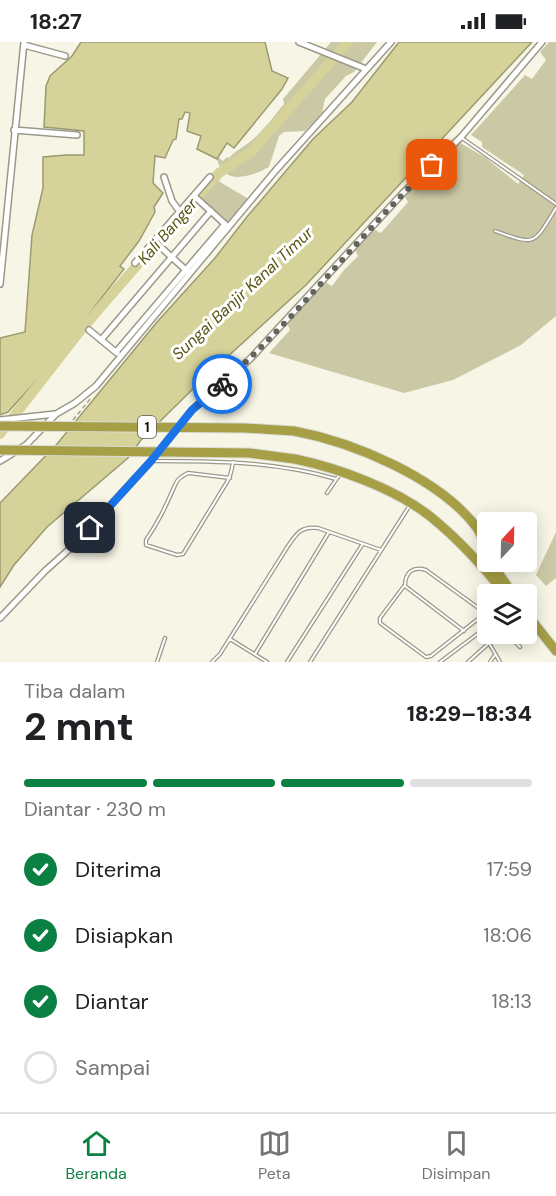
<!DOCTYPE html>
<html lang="id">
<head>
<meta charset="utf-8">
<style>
	body { margin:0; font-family:"DM Sans",sans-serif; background:#f2f2f2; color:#202124; height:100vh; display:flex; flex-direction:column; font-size:22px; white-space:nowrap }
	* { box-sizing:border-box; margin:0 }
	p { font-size:20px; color:#757577 }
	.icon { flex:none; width:33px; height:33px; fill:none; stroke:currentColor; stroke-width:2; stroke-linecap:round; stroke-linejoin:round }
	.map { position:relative; height:620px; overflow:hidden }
	.side { display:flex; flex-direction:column; background:#fff; flex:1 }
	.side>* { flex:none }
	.needle { width:39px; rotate:22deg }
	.fabs { position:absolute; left:477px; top:470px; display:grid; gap:12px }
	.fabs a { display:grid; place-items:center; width:60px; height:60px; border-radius:6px; background:#fff; box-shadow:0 3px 15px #0003; font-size:30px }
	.pin { position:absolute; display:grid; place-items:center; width:51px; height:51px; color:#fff; margin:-26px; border-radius:12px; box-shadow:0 3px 9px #0006 }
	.courier { position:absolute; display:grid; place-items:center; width:60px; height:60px; margin:-30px; border:4px solid #1a73e8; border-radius:50%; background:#fff; color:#222; box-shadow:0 2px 8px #0007 }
	.overview em { font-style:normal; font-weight:800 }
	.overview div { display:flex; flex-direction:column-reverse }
	.overview { display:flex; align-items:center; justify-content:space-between; height:102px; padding:0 24px }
	h1 { font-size:39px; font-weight:800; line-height:45px }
	.bar { display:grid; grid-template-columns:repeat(4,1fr); gap:9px 6px; align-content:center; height:72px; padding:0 24px }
	.bar i { height:8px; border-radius:4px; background:#e0e0e0 }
	.bar .selected { background:#0b8043 }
	.bar p { grid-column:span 4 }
	ol { padding:0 24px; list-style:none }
	li { display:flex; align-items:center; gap:18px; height:66px }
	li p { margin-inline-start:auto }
	li .icon { padding:6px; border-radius:50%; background:#0b8043; color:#fff; stroke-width:4 }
	li:last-child { color:#757577 }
	li i { width:33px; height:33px; border:3px solid #e0e0e0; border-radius:50% }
	.status { display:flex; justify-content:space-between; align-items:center; height:42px; padding:0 30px; background:#fff; direction:ltr }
	.status svg { height:16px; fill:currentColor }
	.menu { display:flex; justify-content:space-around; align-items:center; height:84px; border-top:2px solid #e0e0e0; background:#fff; font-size:16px; color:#757577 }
	.menu a { display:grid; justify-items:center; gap:3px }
	.menu .selected { color:#0b8043 }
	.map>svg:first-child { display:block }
	.green { fill:#cbc9a5 }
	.water { fill:#d6d39a; stroke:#9c9a71; stroke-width:1.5 }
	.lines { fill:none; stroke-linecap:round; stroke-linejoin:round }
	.river { stroke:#d6d39a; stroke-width:10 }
	.lane-casing { stroke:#9a998a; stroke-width:4.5 }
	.street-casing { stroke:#9a998a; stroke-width:8 }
	.highway-casing { stroke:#dadad9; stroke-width:11 }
	.path { stroke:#9e9e92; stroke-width:1.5; stroke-dasharray:4.5 3; stroke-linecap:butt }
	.lane { stroke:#fff; stroke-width:2 }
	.street { stroke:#fff; stroke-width:5 }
	.highway { stroke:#a69f46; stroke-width:9 }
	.highway-bridge-casing { stroke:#dadad9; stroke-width:11; stroke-linecap:butt }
	.highway-bridge { stroke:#a69f46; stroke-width:9 }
	.done { stroke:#65645b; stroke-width:6; stroke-dasharray:0 10.8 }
	.route { stroke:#1a73e8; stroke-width:8 }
	.labels { text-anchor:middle; stroke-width:6; stroke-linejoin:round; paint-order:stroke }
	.shield { fill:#fff; stroke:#5c5c58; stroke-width:1.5 }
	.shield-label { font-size:14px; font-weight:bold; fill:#161610 }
	.water-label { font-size:16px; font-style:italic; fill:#5a5513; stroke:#fff }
</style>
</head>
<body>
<div class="status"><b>18:27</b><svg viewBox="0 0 49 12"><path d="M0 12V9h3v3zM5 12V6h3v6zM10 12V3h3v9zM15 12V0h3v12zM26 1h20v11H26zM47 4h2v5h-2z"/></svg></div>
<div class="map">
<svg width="556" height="620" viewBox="0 0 556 620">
	<rect width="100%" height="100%" fill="#f7f6e6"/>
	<path class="green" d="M 331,0 L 377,0 L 354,30 L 346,34 L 325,57 L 322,72 L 305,89 L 284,90 L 279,94 L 269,125 C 251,135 223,144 217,117 L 218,115 L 223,119 L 227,115 L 229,116 C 236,108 244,105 252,98 C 264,88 274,74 284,62 L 283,57 Z
		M 549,0 L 556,0 L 556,274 L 521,303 L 453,338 L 404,351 L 269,311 L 290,288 L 287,281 L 325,240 L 332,244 L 344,228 L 358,214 L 355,208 L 373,187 L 381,191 L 408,160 L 405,155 L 459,100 L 486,116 L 518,142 L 524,133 L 482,105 L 482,100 L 471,93 L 525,33 L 532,37 L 546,18 L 540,10 Z
		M 215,137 L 247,156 L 247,158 L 228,181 L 199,155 Z
		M 556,490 L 556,536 L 546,544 L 536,533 Z"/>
	<path class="water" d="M 81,0 L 265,0 L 272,29 L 288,36 L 282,47 L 234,106 L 227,101 L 217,117 L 197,107 L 201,94 L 187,89 L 190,71 L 185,70 L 182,77 L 179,77 L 176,97 L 173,98 L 165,116 L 155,114 L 153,141 L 163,151 L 154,165 L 155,170 L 139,199 L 120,224 L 124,227 L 45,329 L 8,370 L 0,373 L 0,296 L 25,290 L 32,193 L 43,146 L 43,115 L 66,113 L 84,113 L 84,89 L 44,85 L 46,44 L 50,34 L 72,14 Z
		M 399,0 L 532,0 L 306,243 L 202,338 L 141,398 L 128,416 L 47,485 L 14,523 L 0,545 L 0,461 L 57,402 L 157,280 L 215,216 L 246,176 L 313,97 L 352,60 Z"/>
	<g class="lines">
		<path class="river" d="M 0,392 L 81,288 L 184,169 L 219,131 L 251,110 L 348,0"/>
		<defs>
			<path id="lane" d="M 462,96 L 556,162
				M 495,189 C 537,204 533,203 556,166
				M 151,419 C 214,419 275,419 336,437
				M 230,436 L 188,431 C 184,433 178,436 176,441 C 166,463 161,476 146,498 L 146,503 L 177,513 L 183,512 L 227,440 C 231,434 232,427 233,420
				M 327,451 L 340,432
				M 404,544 L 380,576 L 380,581 L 426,615 L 431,614 L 488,569
				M 485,587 L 489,601 L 500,620
				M 464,589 L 405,544 C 405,530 413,524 426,528 L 488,573
				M 507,591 L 520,605
				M 230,597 L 267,620
				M 255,612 L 329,490
				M 157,620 L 165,596
				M 212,620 L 220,612 L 288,504 C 297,491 301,484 318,486 L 381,508
				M 287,620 L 362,503
				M 310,620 L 410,463
				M 440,620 L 488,584
				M 468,620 L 488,602
				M 490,620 L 495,613"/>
			<path id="street" d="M 299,0 L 366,27
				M 24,3 L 65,14
				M 14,88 L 77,93
				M 164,135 L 172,159 L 180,170
				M 194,154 L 226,183
				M 154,199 L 188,230
				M 135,221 L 210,135
				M 0,242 L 24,0
				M 89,288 L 117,311
				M 101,298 L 211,169
				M 116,310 L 225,182
				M 0,378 L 55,372
				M 0,419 L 26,403 L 56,372 L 75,361 L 96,344 L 276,128 L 391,0
				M 0,576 L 45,529 L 74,503 L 151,419 L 192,368 L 251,316 L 403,151 L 461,95 L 542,0"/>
			<path id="highway" d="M 294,389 C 353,400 440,436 477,486 C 482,493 485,503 488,511
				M 295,417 C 338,426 396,447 431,475 C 458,497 483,524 505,552
				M 490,519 L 513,552
				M 526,571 L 556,609"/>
		</defs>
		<use href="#lane" class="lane-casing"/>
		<use href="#street" class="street-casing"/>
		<use href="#highway" class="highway-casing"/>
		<path class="path" d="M 73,378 L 91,356"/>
		<use href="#lane" class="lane"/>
		<use href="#street" class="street"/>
		<use href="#highway" class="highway"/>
		<defs>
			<path id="highway-bridge" d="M 0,384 L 244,386 L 294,389
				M 0,408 L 249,411 L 295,417"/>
		</defs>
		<use href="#highway-bridge" class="highway-bridge-casing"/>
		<use href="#highway-bridge" class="highway-bridge"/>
	</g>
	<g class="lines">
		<path class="done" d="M 222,342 C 298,275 359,193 432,123"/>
		<path class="route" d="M 90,486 L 151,419 L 192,368 L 222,342"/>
	</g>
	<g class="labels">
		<rect class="shield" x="138" y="374" width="18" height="22" rx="4.5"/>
		<g class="shield-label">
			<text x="147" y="390">1</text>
		</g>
		<g class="water-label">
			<text transform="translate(167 189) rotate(-49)" y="6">Kali Banger</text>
			<text transform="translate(242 251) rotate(-43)" y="6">Sungai Banjir Kanal Timur</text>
		</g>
	</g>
</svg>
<div class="fabs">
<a><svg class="needle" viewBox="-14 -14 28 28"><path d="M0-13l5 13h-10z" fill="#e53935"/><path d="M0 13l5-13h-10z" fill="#757577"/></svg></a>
<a><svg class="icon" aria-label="layers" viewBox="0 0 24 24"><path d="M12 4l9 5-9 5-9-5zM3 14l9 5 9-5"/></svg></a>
</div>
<div class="pin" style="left:432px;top:123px;background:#ea580c"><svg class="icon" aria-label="bag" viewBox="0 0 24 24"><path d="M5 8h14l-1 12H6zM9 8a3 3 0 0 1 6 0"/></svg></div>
<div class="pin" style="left:90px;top:486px;background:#1f2937"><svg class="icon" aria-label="home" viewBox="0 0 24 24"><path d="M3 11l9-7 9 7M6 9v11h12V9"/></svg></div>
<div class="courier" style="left:222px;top:342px"><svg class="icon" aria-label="bike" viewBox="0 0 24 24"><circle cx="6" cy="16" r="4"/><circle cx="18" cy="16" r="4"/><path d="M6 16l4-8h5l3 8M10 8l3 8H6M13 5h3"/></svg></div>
</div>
<section class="side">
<div class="overview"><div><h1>2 mnt</h1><p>Tiba dalam</p></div><em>18:29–18:34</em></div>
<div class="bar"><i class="selected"></i><i class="selected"></i><i class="selected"></i><i></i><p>Diantar · 230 m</p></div>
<ol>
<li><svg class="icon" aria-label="check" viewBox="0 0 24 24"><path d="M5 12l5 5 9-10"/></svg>Diterima<p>17:59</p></li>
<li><svg class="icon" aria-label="check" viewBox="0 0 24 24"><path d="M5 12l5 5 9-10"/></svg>Disiapkan<p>18:06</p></li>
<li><svg class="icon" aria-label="check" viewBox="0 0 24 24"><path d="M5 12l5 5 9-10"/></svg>Diantar<p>18:13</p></li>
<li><i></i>Sampai</li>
</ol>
</section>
<nav class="menu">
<a class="selected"><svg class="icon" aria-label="home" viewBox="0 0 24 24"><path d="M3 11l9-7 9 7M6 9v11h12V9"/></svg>Beranda</a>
<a><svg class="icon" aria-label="map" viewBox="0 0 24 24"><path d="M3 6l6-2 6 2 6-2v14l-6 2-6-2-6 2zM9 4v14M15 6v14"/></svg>Peta</a>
<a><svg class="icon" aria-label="saved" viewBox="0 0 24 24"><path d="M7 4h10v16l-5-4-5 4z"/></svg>Disimpan</a>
</nav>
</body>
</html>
